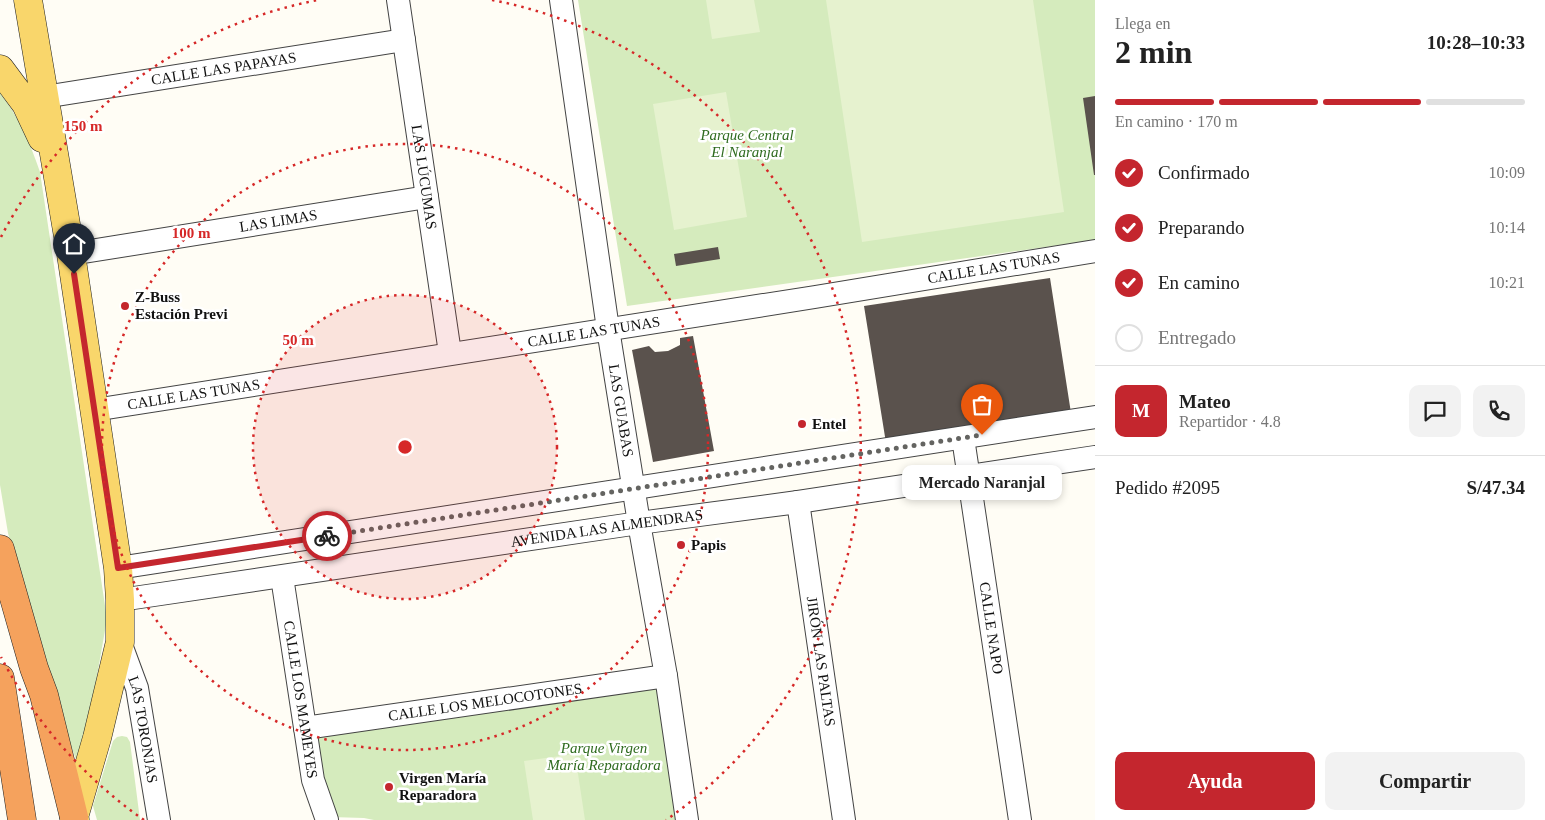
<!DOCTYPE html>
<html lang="es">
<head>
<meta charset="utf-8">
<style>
	body { margin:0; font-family:"Times New Roman",serif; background:#f2f2f2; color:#222; height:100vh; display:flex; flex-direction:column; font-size:19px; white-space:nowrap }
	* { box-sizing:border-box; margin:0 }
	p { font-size:16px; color:#767676 }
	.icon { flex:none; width:28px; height:28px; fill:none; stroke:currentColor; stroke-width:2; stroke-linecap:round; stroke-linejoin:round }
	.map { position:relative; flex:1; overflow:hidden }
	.details { display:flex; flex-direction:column; background:#fff; width:450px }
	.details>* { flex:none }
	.pin { position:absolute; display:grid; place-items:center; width:42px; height:42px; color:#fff; margin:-51px -21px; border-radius:50% 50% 50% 0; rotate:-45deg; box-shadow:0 0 5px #0007 }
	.pin .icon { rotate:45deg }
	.courier { position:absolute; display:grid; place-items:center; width:50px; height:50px; margin:-25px; border:4px solid #c4262e; border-radius:50%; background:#fff; color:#222; box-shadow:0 1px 6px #0007 }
	.bubble { position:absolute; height:35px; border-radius:10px; background:#fff; box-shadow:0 2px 8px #0003; font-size:16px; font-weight:700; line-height:35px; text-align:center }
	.overview em { font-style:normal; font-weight:700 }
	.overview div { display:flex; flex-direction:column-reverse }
	.overview { display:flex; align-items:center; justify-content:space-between; height:85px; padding:0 20px }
	h1 { font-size:32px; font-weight:700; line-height:38px }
	.bar { display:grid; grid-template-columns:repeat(4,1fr); gap:8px 5px; align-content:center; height:60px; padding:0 20px }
	.bar i { height:6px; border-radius:4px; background:#e0e0e0 }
	.bar .current { background:#c4262e }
	.bar p { grid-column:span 4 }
	.line { display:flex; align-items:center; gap:12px; padding:0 20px; border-top:1px solid #e0e0e0 }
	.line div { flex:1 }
	.round { display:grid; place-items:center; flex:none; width:52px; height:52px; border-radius:10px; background:#f2f2f2 }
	ol { padding:0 20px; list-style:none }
	li { display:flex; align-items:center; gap:15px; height:55px }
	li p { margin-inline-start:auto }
	li .icon { padding:5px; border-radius:50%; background:#c4262e; color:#fff; stroke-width:4 }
	li:last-child { color:#767676 }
	li i { width:28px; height:28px; border:2px solid #e0e0e0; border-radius:50% }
	.action { display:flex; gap:10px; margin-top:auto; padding:10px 20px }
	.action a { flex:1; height:58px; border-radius:10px; background:#c4262e; color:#fff; font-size:20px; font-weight:700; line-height:58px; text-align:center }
	.action a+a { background:#f2f2f2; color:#222 }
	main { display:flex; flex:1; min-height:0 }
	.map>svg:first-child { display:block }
	.green { fill:#d5ebbd }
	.pitch { fill:#e6f2cf }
	.building { fill:#5a524d }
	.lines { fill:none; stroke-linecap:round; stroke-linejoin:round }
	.minor-casing { stroke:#444; stroke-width:24 }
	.major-casing { stroke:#222; stroke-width:29 }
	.highway-casing { stroke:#222; stroke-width:29 }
	.minor { stroke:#fff; stroke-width:22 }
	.major { stroke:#f9d66b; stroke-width:28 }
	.highway { stroke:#f5a25d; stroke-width:28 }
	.done { stroke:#646461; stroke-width:5; stroke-dasharray:0 9 }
	.route { stroke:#c4262e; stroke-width:6 }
	.ring { fill:none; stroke:#d62828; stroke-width:2.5; stroke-dasharray:2.5 5 }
	.poi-dot { fill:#c4262e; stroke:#fff; stroke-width:2 }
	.labels { text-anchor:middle; stroke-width:5; stroke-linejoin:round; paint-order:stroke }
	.street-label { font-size:15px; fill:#111; stroke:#fff }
	.park-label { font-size:15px; font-style:italic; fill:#2f6b1f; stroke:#fff }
	.poi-label { font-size:15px; font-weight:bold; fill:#111; stroke:#fff; text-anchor:start }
	.centre { fill:#d62828; stroke:#fff; stroke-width:2.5 }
	.ring-label { font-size:15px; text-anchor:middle; font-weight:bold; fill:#d62828; stroke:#fff; stroke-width:5; stroke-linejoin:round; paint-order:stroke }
</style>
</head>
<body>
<main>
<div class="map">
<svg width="1095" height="820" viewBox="0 0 1095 820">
	<rect width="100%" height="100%" fill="#fffdf5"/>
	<path class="green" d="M 578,0 L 1095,0 L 1095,240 L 627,306 Z
		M 0,93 C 19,117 30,143 40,172 L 107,619 L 94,693 L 77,762 L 36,653 L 8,533 L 0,485 Z
		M 659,684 L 680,820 L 374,820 L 364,818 L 331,817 L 316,733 Z
		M 122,736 L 127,737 L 130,742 L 140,820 L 97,820 L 93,806 L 113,741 L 117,737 Z"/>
	<path class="pitch" d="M 706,0 L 754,0 L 760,32 L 712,39 Z
		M 826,0 L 1033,0 L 1064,212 L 862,242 Z
		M 726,92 L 747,217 L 674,230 L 653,104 Z
		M 575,754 L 585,820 L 533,820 L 524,761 Z"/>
	<path class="building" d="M 1095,96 L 1095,175 L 1094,175 L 1083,98 Z
		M 718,247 L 720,259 L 676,266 L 674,254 Z
		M 1050,278 L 1071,413 L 886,443 L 864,306 Z
		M 693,336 L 714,451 L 653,462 L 632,350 L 649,346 L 655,352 L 668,351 L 680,345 L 680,338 Z"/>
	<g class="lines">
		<defs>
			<g id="minor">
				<path id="s1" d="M 398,0 L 450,353"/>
				<path id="s2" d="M 561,0 L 608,329 L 639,523 L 666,676 L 687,820"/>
				<path id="s3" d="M 44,97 L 404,40"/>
				<path id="s4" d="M 71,254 L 427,197"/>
				<path id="s5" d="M 94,410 L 815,297 L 1095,251"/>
				<path id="s6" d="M 963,438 L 1020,820"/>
				<path id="s7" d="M 798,502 L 844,820"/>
				<path d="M 118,568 L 1095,417"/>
				<path id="s8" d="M 282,577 L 313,780 L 327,820"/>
				<path id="s9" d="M 120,600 L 639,523 L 798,502 L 1095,457"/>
				<path id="s10" d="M 120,642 L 137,688 L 159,820"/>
				<path id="s11" d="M 305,728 L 666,676"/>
			</g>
			<path id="major" d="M 28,0 L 71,254 L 118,568 L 120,600 L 120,642 L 97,738 L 74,817 L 75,820
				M 0,69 L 26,104 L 42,138"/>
			<path id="highway" d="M 0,549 L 34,668 L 44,695 L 74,817
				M 0,678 L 22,820"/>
		</defs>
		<use href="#minor" class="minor-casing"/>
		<use href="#major" class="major-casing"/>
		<use href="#highway" class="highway-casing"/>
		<use href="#minor" class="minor"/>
		<use href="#major" class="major"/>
		<use href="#highway" class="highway"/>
	</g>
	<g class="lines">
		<path class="done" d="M 327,536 L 982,435"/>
		<path class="route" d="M 74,274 L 118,568 L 327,536"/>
	</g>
	<circle cx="405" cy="447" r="152" fill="#d62828" fill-opacity=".12"/>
	<g class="ring">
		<circle cx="405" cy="447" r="152"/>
		<circle cx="405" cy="447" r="303"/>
		<path d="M144 820A455 455 0 0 1 1 657M1 237A455 455 0 0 1 318 0M492 0A455 455 0 0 1 666 820"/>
	</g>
	<g class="poi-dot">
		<circle cx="125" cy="306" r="5"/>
		<circle cx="802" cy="424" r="5"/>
		<circle cx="681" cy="545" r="5"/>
		<circle cx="389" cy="787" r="5"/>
	</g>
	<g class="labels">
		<g class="street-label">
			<text dy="5" stroke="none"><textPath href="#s3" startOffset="182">CALLE LAS PAPAYAS</textPath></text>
			<text dy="5" stroke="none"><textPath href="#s1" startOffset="179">LAS LÚCUMAS</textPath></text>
			<text dy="5" stroke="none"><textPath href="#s4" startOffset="210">LAS LIMAS</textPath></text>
			<text dy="5" stroke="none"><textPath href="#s5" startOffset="911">CALLE LAS TUNAS</textPath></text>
			<text dy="5" stroke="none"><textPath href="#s5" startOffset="506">CALLE LAS TUNAS</textPath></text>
			<text dy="5" stroke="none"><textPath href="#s5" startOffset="101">CALLE LAS TUNAS</textPath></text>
			<text dy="5" stroke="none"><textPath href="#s2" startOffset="415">LAS GUABAS</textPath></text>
			<text dy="5" stroke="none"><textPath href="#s9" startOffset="492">AVENIDA LAS ALMENDRAS</textPath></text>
			<text dy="5" stroke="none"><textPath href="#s6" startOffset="192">CALLE NAPO</textPath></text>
			<text dy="5" stroke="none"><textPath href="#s7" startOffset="161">JIRÓN LAS PALTAS</textPath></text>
			<text dy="5" stroke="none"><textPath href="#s8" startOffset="124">CALLE LOS MAMEYES</textPath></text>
			<text dy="5" stroke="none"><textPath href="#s11" startOffset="182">CALLE LOS MELOCOTONES</textPath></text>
			<text dy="5" stroke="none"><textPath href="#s10" startOffset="91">LAS TORONJAS</textPath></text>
		</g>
		<g class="park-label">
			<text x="747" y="140">Parque Central<tspan x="747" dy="17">El Naranjal</tspan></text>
			<text x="604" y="753">Parque Virgen<tspan x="604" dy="17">María Reparadora</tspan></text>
		</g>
		<g class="poi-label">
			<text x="135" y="302">Z-Buss<tspan x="135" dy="17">Estación Previ</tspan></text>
			<text x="812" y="429">Entel</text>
			<text x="691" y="550">Papis</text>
			<text x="399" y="783">Virgen María<tspan x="399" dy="17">Reparadora</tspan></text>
		</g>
	</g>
	<circle cx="405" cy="447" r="8" class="centre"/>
	<g class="ring-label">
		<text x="83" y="131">150 m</text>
		<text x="191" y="238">100 m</text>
		<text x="298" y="345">50 m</text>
	</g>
</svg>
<div class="pin" style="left:982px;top:435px;background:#ea580c"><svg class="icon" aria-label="bag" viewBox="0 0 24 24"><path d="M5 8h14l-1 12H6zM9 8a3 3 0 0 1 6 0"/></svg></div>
<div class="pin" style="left:74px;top:274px;background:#1f2937"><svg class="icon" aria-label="home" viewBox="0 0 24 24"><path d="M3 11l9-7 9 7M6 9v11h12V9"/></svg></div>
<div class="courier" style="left:327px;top:536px"><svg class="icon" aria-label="bike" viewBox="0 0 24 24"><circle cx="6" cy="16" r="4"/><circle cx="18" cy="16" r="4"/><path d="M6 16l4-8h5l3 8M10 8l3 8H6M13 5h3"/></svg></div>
<div class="bubble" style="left:902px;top:465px;width:160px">Mercado Naranjal</div>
</div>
<section class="details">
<div class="overview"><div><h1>2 min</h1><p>Llega en</p></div><em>10:28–10:33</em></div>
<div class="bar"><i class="current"></i><i class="current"></i><i class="current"></i><i></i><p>En camino · 170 m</p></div>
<ol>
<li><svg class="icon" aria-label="check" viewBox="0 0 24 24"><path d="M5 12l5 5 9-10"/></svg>Confirmado<p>10:09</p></li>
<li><svg class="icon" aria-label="check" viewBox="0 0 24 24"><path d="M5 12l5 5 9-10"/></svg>Preparando<p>10:14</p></li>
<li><svg class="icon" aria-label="check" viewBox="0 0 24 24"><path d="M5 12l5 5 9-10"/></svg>En camino<p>10:21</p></li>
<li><i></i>Entregado</li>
</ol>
<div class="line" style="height:90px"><b class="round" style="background:#c4262e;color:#fff">M</b><div><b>Mateo</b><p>Repartidor · 4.8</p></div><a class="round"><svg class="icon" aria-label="chat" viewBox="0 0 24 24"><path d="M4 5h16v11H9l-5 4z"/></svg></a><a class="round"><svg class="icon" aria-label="phone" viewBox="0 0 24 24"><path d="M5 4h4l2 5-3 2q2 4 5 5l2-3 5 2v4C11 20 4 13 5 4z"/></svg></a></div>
<div class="line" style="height:65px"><div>Pedido #2095</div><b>S/47.34</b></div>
<div class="action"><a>Ayuda</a><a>Compartir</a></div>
</section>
</main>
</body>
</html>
